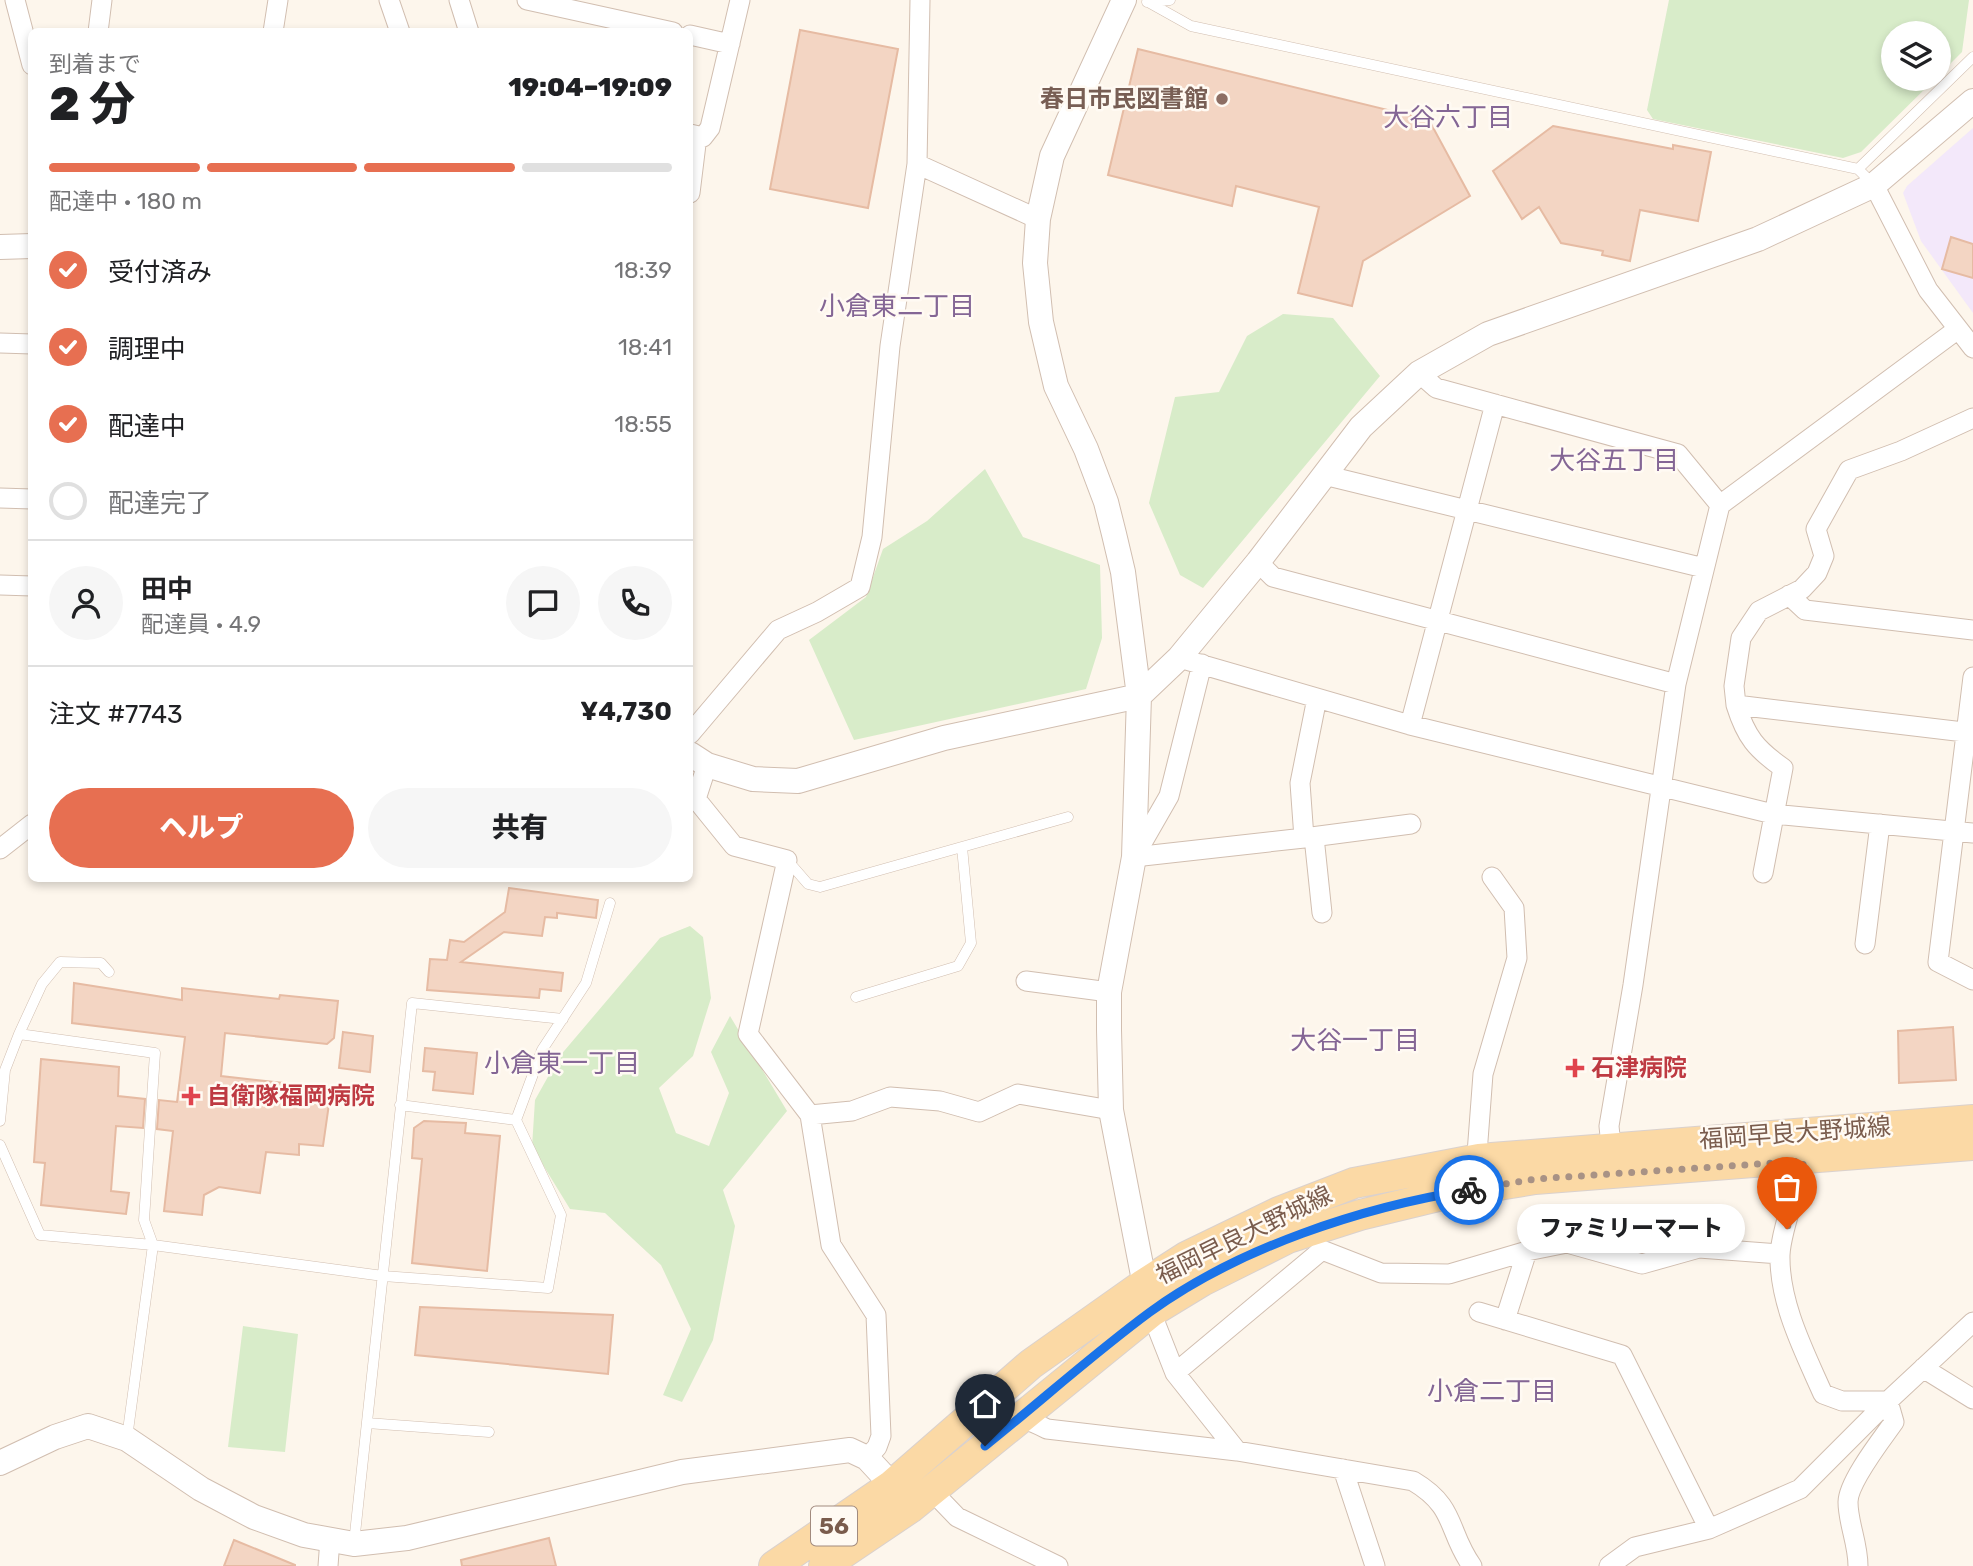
<!DOCTYPE html>
<html lang="ja">
<head>
<meta charset="utf-8">
<style>
	body { margin:0; font-family:Rubik,"Noto Sans JP",sans-serif; background:#f6f6f6; color:#202124; height:100vh; display:flex; flex-direction:column; font-size:26px; white-space:nowrap }
	* { box-sizing:border-box; margin:0 }
	p { font-size:23px; color:#757577 }
	.icon { flex:none; width:38px; height:38px; fill:none; stroke:currentColor; stroke-width:2; stroke-linecap:round; stroke-linejoin:round }
	.map { position:relative; flex:1; overflow:hidden }
	.panel { position:absolute; left:28px; top:28px; width:665px; height:854px; display:flex; flex-direction:column; background:#fff; border-radius:10px; box-shadow:0 4px 10px #0003 }
	.panel>* { flex:none }
	.buttons { position:absolute; left:1881px; top:21px; display:grid; gap:14px }
	.buttons a { display:grid; place-items:center; width:70px; height:70px; border-radius:50%; background:#fff; box-shadow:0 4px 10px #0003; font-size:35px }
	.pin { position:absolute; display:grid; place-items:center; width:60px; height:60px; color:#fff; margin:-72px -30px; border-radius:50% 50% 50% 0; rotate:-45deg; box-shadow:0 0 7px #0007 }
	.pin .icon { rotate:45deg }
	.courier { position:absolute; display:grid; place-items:center; width:70px; height:70px; margin:-35px; border:5px solid #1a73e8; border-radius:50%; background:#fff; color:#222; box-shadow:0 2px 9px #0007 }
	.bubble { position:absolute; height:49px; border-radius:24px; background:#fff; box-shadow:0 4px 10px #0003; font-size:23px; font-weight:800; line-height:49px; text-align:center }
	.summary em { font-style:normal; font-weight:800 }
	.summary div { display:flex; flex-direction:column-reverse }
	.summary { display:flex; align-items:center; justify-content:space-between; height:119px; padding:0 21px }
	h1 { font-size:46px; font-weight:800; line-height:52px }
	.bar { display:grid; grid-template-columns:repeat(4,1fr); gap:10px 7px; align-content:center; height:84px; padding:0 21px }
	.bar i { height:9px; border-radius:5px; background:#e0e0e0 }
	.bar .selected { background:#e76f51 }
	.bar p { grid-column:span 4 }
	.line { display:flex; align-items:center; gap:18px; padding:0 21px; border-top:2px solid #e0e0e0 }
	.line div { flex:1 }
	.round { display:grid; place-items:center; flex:none; width:74px; height:74px; border-radius:37px; background:#f6f6f6 }
	ol { padding:0 21px; list-style:none }
	li { display:flex; align-items:center; gap:21px; height:77px }
	li p { margin-inline-start:auto }
	li .icon { padding:7px; border-radius:50%; background:#e76f51; color:#fff; stroke-width:4 }
	li:last-child { color:#757577 }
	li i { width:38px; height:38px; border:4px solid #e0e0e0; border-radius:50% }
	.button { display:flex; gap:14px; margin-top:auto; padding:14px 21px }
	.button a { flex:1; height:80px; border-radius:42px; background:#e76f51; color:#fff; font-size:28px; font-weight:800; line-height:80px; text-align:center }
	.button a+a { background:#f6f6f6; color:#202124 }
	.map>svg:first-child { display:block }
	.education { fill:#f3e8fa }
	.green { fill:#d8ecc9 }
	.building { fill:#f3d5c3; stroke:#e6bba3; stroke-width:2 }
	.lines { fill:none; stroke-linecap:round; stroke-linejoin:round }
	.service-casing { stroke:#d1beb0; stroke-width:11 }
	.minor-casing { stroke:#d1beb0; stroke-width:21 }
	.tertiary-casing { stroke:#d1beb0; stroke-width:26 }
	.primary-casing { stroke:#dad1cd; stroke-width:32 }
	.service { stroke:#fff; stroke-width:10 }
	.minor { stroke:#fff; stroke-width:19 }
	.tertiary { stroke:#fff; stroke-width:24 }
	.primary { stroke:#fbd9a5; stroke-width:30 }
	.done { stroke:#a89285; stroke-width:7; stroke-dasharray:0 12.6 }
	.route { stroke:#1a73e8; stroke-width:9 }
	.education-dot { fill:#8d6e63; stroke:#fffaf3; stroke-width:2.5 }
	.health-dot { fill:#e0444e; stroke:#fffaf3; stroke-width:2.5 }
	.labels { text-anchor:middle; stroke-width:5; stroke-linejoin:round; paint-order:stroke }
	.shield { fill:#fffaf3; stroke:#a28b7f; stroke-width:2 }
	.shield-label { font-size:23px; font-weight:bold; fill:#7a5c4d }
	.education-label { font-size:24px; font-weight:bold; fill:#785e54; stroke:#fffaf3; text-anchor:end }
	.health-label { font-size:24px; font-weight:bold; fill:#be3a42; stroke:#fffaf3; text-anchor:start }
	.street-label { font-size:24px; fill:#7a5c4d; stroke:#fffaf3 }
	.neighbourhood-label { font-size:26px; fill:#846695; stroke:#fffaf3 }
</style>
</head>
<body>
<div class="map">
<svg width="1973" height="1566" viewBox="0 0 1973 1566">
	<rect width="100%" height="100%" fill="#fdf6ec"/>
	<path class="education" d="M 1973,128 L 1973,313 L 1921,241 L 1903,193 L 1907,186 Z"/>
	<path class="green" d="M 1669,0 L 1969,0 L 1962,52 L 1939,75 L 1939,33 L 1894,33 L 1894,79 L 1935,79 L 1861,152 L 1843,158 L 1653,119 L 1647,110 Z
		M 1283,314 L 1333,318 L 1380,376 L 1203,588 L 1180,575 L 1149,503 L 1175,397 L 1219,392 L 1247,336 Z
		M 985,469 L 1023,537 L 1100,565 L 1102,638 L 1086,689 L 854,740 L 809,640 L 866,597 L 883,549 L 927,521 Z
		M 690,926 L 703,937 L 711,998 L 693,1056 L 659,1088 L 676,1133 L 709,1146 L 729,1093 L 711,1052 L 730,1016 L 787,1111 L 723,1190 L 735,1226 L 713,1340 L 682,1402 L 663,1395 L 691,1329 L 661,1265 L 605,1213 L 570,1209 L 532,1147 L 535,1100 L 559,1057 L 660,938 Z
		M 243,1326 L 298,1334 L 285,1452 L 228,1447 Z"/>
	<path class="building" d="M 800,30 L 898,49 L 868,208 L 770,189 Z
		M 1138,49 L 1429,120 L 1470,196 L 1363,261 L 1352,306 L 1298,293 L 1319,207 L 1236,186 L 1232,206 L 1108,175 Z
		M 1553,126 L 1673,149 L 1673,145 L 1711,152 L 1698,221 L 1640,210 L 1630,261 L 1602,255 L 1603,251 L 1561,243 L 1539,207 L 1522,219 L 1493,171 Z
		M 1951,237 L 1973,244 L 1973,278 L 1942,269 Z
		M 509,888 L 598,900 L 596,918 L 557,913 L 557,918 L 545,917 L 542,936 L 504,932 L 461,962 L 563,973 L 561,991 L 540,989 L 539,998 L 427,990 L 430,959 L 447,960 L 450,940 L 464,942 L 505,912 Z
		M 74,983 L 182,1000 L 182,988 L 279,999 L 280,995 L 338,1001 L 334,1038 L 327,1044 L 225,1033 L 221,1076 L 311,1086 L 309,1102 L 329,1104 L 323,1146 L 299,1144 L 299,1155 L 266,1152 L 260,1193 L 219,1187 L 204,1195 L 202,1215 L 164,1211 L 173,1131 L 157,1129 L 159,1100 L 177,1102 L 185,1037 L 72,1023 Z
		M 1953,1027 L 1956,1080 L 1899,1083 L 1898,1031 Z
		M 343,1032 L 373,1036 L 370,1072 L 339,1068 Z
		M 425,1048 L 477,1053 L 473,1094 L 433,1090 L 435,1072 L 423,1071 Z
		M 41,1059 L 119,1067 L 118,1096 L 145,1099 L 143,1128 L 116,1126 L 111,1191 L 129,1193 L 126,1214 L 41,1205 L 45,1163 L 34,1162 Z
		M 424,1121 L 466,1123 L 465,1133 L 500,1136 L 487,1271 L 412,1263 L 422,1159 L 412,1158 L 414,1128 Z
		M 420,1307 L 613,1315 L 608,1374 L 415,1355 Z
		M 549,1538 L 556,1566 L 462,1566 L 461,1560 Z
		M 234,1540 L 295,1565 L 295,1566 L 224,1566 Z"/>
	<g class="lines">
		<defs>
			<path id="service" d="M 1147,2 L 1170,0
				M 1148,2 L 1191,26 L 1858,169 L 1873,184
				M 1858,169 L 1973,57
				M 788,861 L 808,884 L 820,887 L 1068,817
				M 856,997 L 958,966 L 971,943 L 962,847
				M 19,1034 L 42,984 L 60,962 L 101,963 L 109,972
				M 400,1105 L 516,1120
				M 0,1121 L 5,1070 L 19,1034 L 155,1053 L 144,1220 L 153,1245 L 40,1235 L 0,1145
				M 367,1423 L 489,1432
				M 127,1438 L 153,1245 L 383,1276 L 548,1288 L 561,1215 L 516,1120 L 542,1050 L 586,983 L 610,903
				M 354,1543 L 412,1003 L 563,1019"/>
			<path id="minor" d="M 15,0 L 32,65
				M 389,0 L 400,32
				M 459,0 L 469,32
				M 527,0 L 673,32
				M 98,32 L 102,0
				M 273,32 L 278,0
				M 690,35 L 730,44
				M 690,134 L 703,137 L 710,128 L 740,0
				M 917,164 L 1038,219
				M 1874,185 L 1928,290 L 1973,348
				M 690,193 L 697,136
				M 0,343 L 32,344
				M 1419,373 L 1436,388 L 1678,454 L 1720,505
				M 1973,418 L 1901,451 L 1849,470 L 1816,529 L 1824,556 L 1817,573 L 1802,589 L 1759,611 L 1741,638 L 1734,686 L 1736,705 L 1973,733
				M 1324,475 L 1704,568
				M 0,498 L 32,499
				M 1258,562 L 1273,577 L 1676,684
				M 0,585 L 32,586
				M 1789,595 L 1805,610 L 1973,630
				M 1179,658 L 1410,725 L 1773,814 L 1973,833
				M 1202,664 L 1169,796 L 1134,857 L 1304,838 L 1300,783 L 1317,698
				M 1973,677 L 1938,962 L 1973,980
				M 1736,705 C 1746,737 1756,749 1783,768 L 1763,873
				M 1410,725 L 1495,404
				M 690,734 L 778,630 L 817,612 L 860,587 L 872,537 L 890,346 L 917,164 L 920,0
				M 707,765 L 696,799 L 734,846 L 787,860 L 748,1034 L 810,1115 L 831,1245 L 876,1315 L 881,1436 L 877,1447 L 867,1458
				M 1314,837 L 1322,913
				M 1304,838 L 1411,824
				M 0,849 L 32,824
				M 1865,944 L 1880,824
				M 1026,981 L 1109,992
				M 810,1115 L 852,1111 L 890,1097 L 940,1101 L 979,1112 L 1018,1094 L 1111,1110
				M 1617,1158 L 1611,1146 L 1609,1126 L 1633,985 L 1676,684 L 1720,505 L 1958,329
				M 1476,1167 L 1483,1074 L 1517,958 L 1514,908 L 1492,877
				M 1151,1312 L 1175,1373 L 1237,1451
				M 1479,1312 L 1622,1355 L 1709,1529
				M 1505,1320 L 1527,1251
				M 1923,1368 L 1973,1399
				M 1175,1373 L 1322,1250 L 1381,1273 L 1449,1274 L 1527,1251 L 1567,1243 L 1642,1264 L 1699,1248 L 1780,1254
				M 969,1424 C 1007,1412 1011,1411 1047,1429 L 1237,1451 L 1413,1481 C 1457,1507 1447,1531 1472,1566
				M 1343,1469 L 1375,1566
				M 922,1490 L 931,1490 L 957,1517 L 1058,1566
				M 328,1566 L 330,1539
				M 1609,1566 L 1635,1547 L 1709,1529 L 1800,1489 L 1888,1401 L 1842,1401 L 1823,1394 C 1804,1351 1779,1303 1780,1255 C 1781,1230 1798,1187 1804,1161 L 1811,1152
				M 1858,1566 C 1858,1543 1848,1523 1848,1502 C 1848,1482 1882,1439 1894,1422 L 1888,1401 L 1973,1322"/>
			<path id="tertiary" d="M 1124,0 L 1052,156 L 1038,219 L 1035,263 L 1041,322 L 1056,386 L 1086,449 L 1106,502 L 1114,534 L 1123,572 L 1139,696 L 1134,857 L 1109,992 L 1109,1030 L 1111,1110 L 1148,1301
				M 0,247 L 32,246
				M 690,754 L 707,765 L 753,779 L 798,781 L 944,738 L 1139,696 L 1179,658 L 1258,562 L 1361,427 L 1419,373 L 1488,334 L 1758,239 L 1874,185 L 1973,101
				M 0,1463 L 55,1437 L 88,1426 L 127,1439 L 201,1489 L 254,1517 L 304,1535 L 354,1544 L 407,1538 L 682,1472 L 850,1450 L 867,1458 L 892,1485"/>
			<path id="primary" d="M 774,1566 L 892,1485 L 1031,1364 L 1144,1284 L 1186,1257 L 1279,1212 L 1354,1183 L 1479,1159 L 1973,1120
				M 824,1566 L 910,1508 L 1151,1312 L 1202,1281 L 1288,1238 L 1360,1215 L 1455,1192 L 1535,1179 L 1973,1145"/>
		</defs>
		<use href="#service" class="service-casing"/>
		<use href="#minor" class="minor-casing"/>
		<use href="#tertiary" class="tertiary-casing"/>
		<use href="#primary" class="primary-casing"/>
		<use href="#service" class="service"/>
		<use href="#minor" class="minor"/>
		<use href="#tertiary" class="tertiary"/>
		<use href="#primary" class="primary"/>
	</g>
	<g class="lines">
		<path class="done" d="M 1469,1190 L 1535,1179 L 1804,1161 L 1787,1229"/>
		<path class="route" d="M 985,1446 C 1040,1402 1093,1354 1150,1312 C 1238,1248 1362,1207 1469,1190"/>
	</g>
	<circle class="education-dot" cx="1222" cy="99" r="7"/>
	<g class="health-dot">
		<path d="M1571.5 1057.5h7v7h7v7h-7v7h-7v-7h-7v-7h7z"/>
		<path d="M187.5 1085.5h7v7h7v7h-7v7h-7v-7h-7v-7h7z"/>
	</g>
	<g class="labels">
		<rect class="shield" x="811" y="1506.5" width="46" height="39" rx="5"/>
		<g class="shield-label">
			<text x="834" y="1534">56</text>
		</g>
		<g class="education-label">
			<text x="1208" y="107">春日市民図書館</text>
		</g>
		<g class="health-label">
			<text x="1591" y="1076">石津病院</text>
			<text x="207" y="1104">自衛隊福岡病院</text>
		</g>
		<g class="street-label">
			<text transform="translate(1795 1133) rotate(-4)" y="8">福岡早良大野城線</text>
			<text transform="translate(1244 1235) rotate(-26)" y="8">福岡早良大野城線</text>
		</g>
		<g class="neighbourhood-label">
			<text x="1448" y="126">大谷六丁目</text>
			<text x="897" y="315">小倉東二丁目</text>
			<text x="1614" y="469">大谷五丁目</text>
			<text x="1355" y="1049">大谷一丁目</text>
			<text x="562" y="1072">小倉東一丁目</text>
			<text x="1492" y="1400">小倉二丁目</text>
		</g>
	</g>
</svg>
<div class="buttons">
<a><svg class="icon" aria-label="layers" viewBox="0 0 24 24"><path d="M12 4l9 5-9 5-9-5zM3 14l9 5 9-5"/></svg></a>
</div>
<div class="pin" style="left:1787px;top:1229px;background:#ea580c"><svg class="icon" aria-label="bag" viewBox="0 0 24 24"><path d="M5 8h14l-1 12H6zM9 8a3 3 0 0 1 6 0"/></svg></div>
<div class="pin" style="left:985px;top:1446px;background:#1f2937"><svg class="icon" aria-label="home" viewBox="0 0 24 24"><path d="M3 11l9-7 9 7M6 9v11h12V9"/></svg></div>
<div class="courier" style="left:1469px;top:1190px"><svg class="icon" aria-label="bike" viewBox="0 0 24 24"><circle cx="6" cy="16" r="4"/><circle cx="18" cy="16" r="4"/><path d="M6 16l4-8h5l3 8M10 8l3 8H6M13 5h3"/></svg></div>
<div class="bubble" style="left:1517px;top:1204px;width:228px">ファミリーマート</div>
<section class="panel">
<div class="summary"><div><h1>2 分</h1><p>到着まで</p></div><em>19:04–19:09</em></div>
<div class="bar"><i class="selected"></i><i class="selected"></i><i class="selected"></i><i></i><p>配達中 · 180 m</p></div>
<ol>
<li><svg class="icon" aria-label="check" viewBox="0 0 24 24"><path d="M5 12l5 5 9-10"/></svg>受付済み<p>18:39</p></li>
<li><svg class="icon" aria-label="check" viewBox="0 0 24 24"><path d="M5 12l5 5 9-10"/></svg>調理中<p>18:41</p></li>
<li><svg class="icon" aria-label="check" viewBox="0 0 24 24"><path d="M5 12l5 5 9-10"/></svg>配達中<p>18:55</p></li>
<li><i></i>配達完了</li>
</ol>
<div class="line" style="height:126px"><a class="round"><svg class="icon" aria-label="person" viewBox="0 0 24 24"><circle cx="12" cy="8" r="4"/><path d="M4 21q1-7 8-7t8 7"/></svg></a><div><b>田中</b><p>配達員 · 4.9</p></div><a class="round"><svg class="icon" aria-label="chat" viewBox="0 0 24 24"><path d="M4 5h16v11H9l-5 4z"/></svg></a><a class="round"><svg class="icon" aria-label="phone" viewBox="0 0 24 24"><path d="M5 4h4l2 5-3 2q2 4 5 5l2-3 5 2v4C11 20 4 13 5 4z"/></svg></a></div>
<div class="line" style="height:91px"><div>注文 #7743</div><b>¥4,730</b></div>
<div class="button"><a>ヘルプ</a><a>共有</a></div>
</section>
</div>
</body>
</html>
